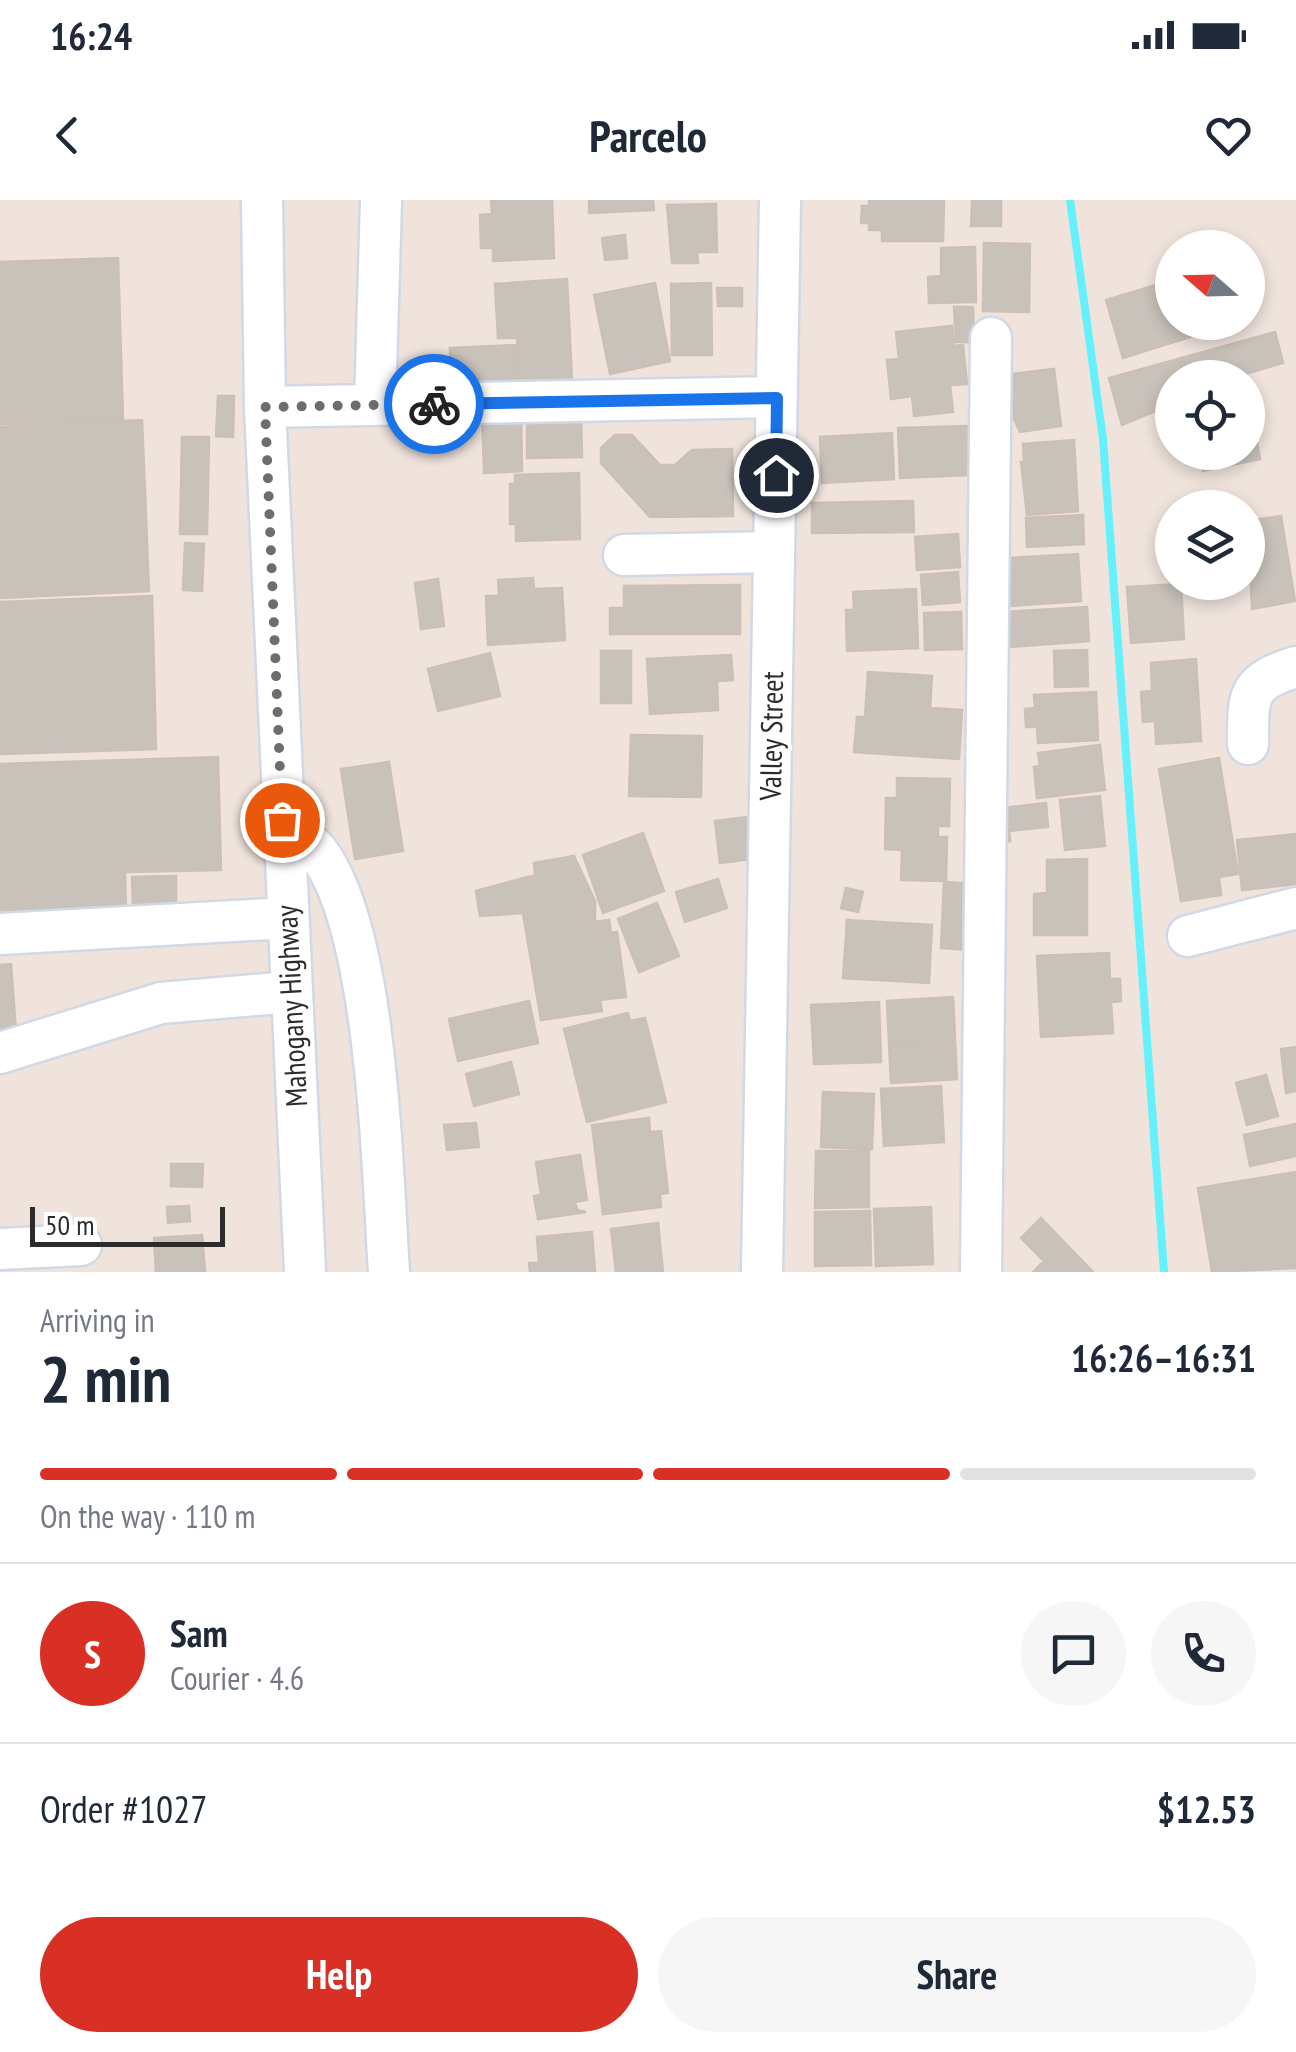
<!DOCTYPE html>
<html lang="en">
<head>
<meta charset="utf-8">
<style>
	body { margin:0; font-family:"PT Sans Narrow",sans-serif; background:#f6f6f7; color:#1f2937; height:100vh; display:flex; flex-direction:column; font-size:38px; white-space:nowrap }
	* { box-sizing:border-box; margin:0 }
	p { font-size:32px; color:#747a83 }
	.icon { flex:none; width:55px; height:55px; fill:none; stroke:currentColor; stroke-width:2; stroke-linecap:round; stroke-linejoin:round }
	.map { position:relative; height:1072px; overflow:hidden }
	.details { display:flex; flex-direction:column; background:#fff; flex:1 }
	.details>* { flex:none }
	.needle { width:65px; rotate:290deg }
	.buttons { position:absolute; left:1155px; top:30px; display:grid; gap:20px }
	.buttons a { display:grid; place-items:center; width:110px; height:110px; border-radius:50%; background:#fff; box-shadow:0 5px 15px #0003; font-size:50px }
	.scale { position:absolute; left:30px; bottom:25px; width:195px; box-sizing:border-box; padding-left:10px; border:5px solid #2c2c2c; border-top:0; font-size:28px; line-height:35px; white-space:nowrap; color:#2c2c2c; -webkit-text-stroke:8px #fff; paint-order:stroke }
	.pin { position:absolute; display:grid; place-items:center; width:85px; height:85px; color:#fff; margin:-42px; border:5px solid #fff; border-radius:50%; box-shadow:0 2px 10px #0007 }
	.courier { position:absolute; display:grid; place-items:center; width:100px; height:100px; margin:-50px; border:8px solid #1a73e8; border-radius:50%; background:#fff; color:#222; box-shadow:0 2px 12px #0007 }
	.summary em { font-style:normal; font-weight:700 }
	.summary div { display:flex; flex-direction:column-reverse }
	.summary { display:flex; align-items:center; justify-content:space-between; height:170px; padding:0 40px }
	h1 { font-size:65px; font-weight:700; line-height:75px }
	.bar { display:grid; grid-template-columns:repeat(4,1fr); gap:15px 10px; align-content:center; height:120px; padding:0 40px }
	.bar i { height:12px; border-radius:8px; background:#e0e1e3 }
	.bar .active { background:#d93025 }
	.bar p { grid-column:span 4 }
	.line { display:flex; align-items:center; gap:25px; padding:0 40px; border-top:2px solid #e0e1e3 }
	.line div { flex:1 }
	.round { display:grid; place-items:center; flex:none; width:105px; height:105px; border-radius:52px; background:#f6f6f7 }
	.primary-button { display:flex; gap:20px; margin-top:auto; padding:20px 40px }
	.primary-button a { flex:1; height:115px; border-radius:60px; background:#d93025; color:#fff; font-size:40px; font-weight:700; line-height:115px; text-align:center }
	.primary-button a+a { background:#f6f6f7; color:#1f2937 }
	.status { display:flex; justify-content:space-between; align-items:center; height:70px; padding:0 50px; background:#fff; direction:ltr }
	.status svg { height:28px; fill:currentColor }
	header { display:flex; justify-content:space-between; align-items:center; height:130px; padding:0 40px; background:#fff; font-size:45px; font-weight:700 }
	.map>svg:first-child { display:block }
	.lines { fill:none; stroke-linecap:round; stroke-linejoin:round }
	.stream { stroke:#64f1fc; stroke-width:8 }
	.building { fill:#c9c2bb; stroke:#cbbfb6; stroke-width:2.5 }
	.minor-casing { stroke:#d1d9e6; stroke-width:45 }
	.minor { stroke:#fff; stroke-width:40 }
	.done { stroke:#706c6a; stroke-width:10; stroke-dasharray:0 18 }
	.route { stroke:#1a73e8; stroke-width:12 }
	.labels { text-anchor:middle; stroke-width:8; stroke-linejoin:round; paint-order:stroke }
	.street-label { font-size:30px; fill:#2c2c2c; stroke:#fff }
</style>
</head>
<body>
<div class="status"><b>16:24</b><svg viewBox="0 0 49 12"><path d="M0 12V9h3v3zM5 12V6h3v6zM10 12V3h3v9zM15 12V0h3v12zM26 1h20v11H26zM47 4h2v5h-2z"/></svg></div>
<header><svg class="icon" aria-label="back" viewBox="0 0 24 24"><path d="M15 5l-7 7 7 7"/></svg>Parcelo<svg class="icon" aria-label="heart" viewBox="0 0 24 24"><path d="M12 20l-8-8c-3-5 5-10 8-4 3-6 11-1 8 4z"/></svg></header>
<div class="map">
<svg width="1296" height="1072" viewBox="0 0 1296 1072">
	<rect width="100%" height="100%" fill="#efe3dc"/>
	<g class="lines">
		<path class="stream" d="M 1070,0 L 1103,239 L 1164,1072"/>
	</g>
	<path class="building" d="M 491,0 L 552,0 L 554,58 L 493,61 L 493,48 L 481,48 L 480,15 L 492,14 Z
		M 589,0 L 653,0 L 654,10 L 589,13 Z
		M 869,0 L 944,0 L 943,41 L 882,41 L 882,30 L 869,30 L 869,23 L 861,23 L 862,6 L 869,6 Z
		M 972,0 L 1001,0 L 1001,26 L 971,26 Z
		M 716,4 L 717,52 L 697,52 L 698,63 L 672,63 L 667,5 Z
		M 625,35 L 627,58 L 605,60 L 602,38 Z
		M 984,43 L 1030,44 L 1029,112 L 983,111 Z
		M 975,47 L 976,102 L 929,103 L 928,77 L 941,76 L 941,48 Z
		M 118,58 L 123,220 L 0,224 L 0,62 Z
		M 567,79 L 572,180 L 519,183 L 517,138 L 498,138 L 495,84 Z
		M 1169,81 L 1172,122 L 1238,122 L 1123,158 L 1106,100 Z
		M 655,83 L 670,161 L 610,174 L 594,95 Z
		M 711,83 L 712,155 L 672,155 L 671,84 Z
		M 717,88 L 742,88 L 742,106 L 718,106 Z
		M 954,107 L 973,107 L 974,142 L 956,142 Z
		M 952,126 L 954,146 L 963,145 L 967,184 L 950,185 L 953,212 L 914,216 L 912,196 L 891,199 L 887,160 L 899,159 L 896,132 Z
		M 1275,132 L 1283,163 L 1231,178 L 1172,178 L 1172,204 L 1122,225 L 1109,178 Z
		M 515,145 L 517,188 L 451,191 L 450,148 Z
		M 1054,169 L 1061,226 L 1020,232 L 1014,219 L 1012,174 Z
		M 218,196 L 234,196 L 233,237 L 216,236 Z
		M 581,210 L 582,257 L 527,258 L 527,212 Z
		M 521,213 L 522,271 L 484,273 L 482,214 Z
		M 1252,217 L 1260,259 L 1203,271 L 1199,252 L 1248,252 L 1248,218 Z
		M 142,220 L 149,391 L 0,398 L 0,227 Z
		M 968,226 L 969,275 L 900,278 L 898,228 Z
		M 892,233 L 894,279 L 822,283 L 820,237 Z
		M 615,235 L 632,235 L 660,265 L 675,265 L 692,250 L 732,249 L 733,316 L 650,317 L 601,263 L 601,248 Z
		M 182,237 L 209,237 L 207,334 L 180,334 Z
		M 1074,240 L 1078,311 L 1027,315 L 1021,262 L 1024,262 L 1023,244 Z
		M 579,273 L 580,339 L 516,341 L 516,324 L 510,324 L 510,284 L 515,284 L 515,275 Z
		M 913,301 L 914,332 L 812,333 L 812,303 Z
		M 1083,315 L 1084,344 L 1027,347 L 1026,318 Z
		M 1281,316 L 1295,401 L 1252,409 L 1248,321 Z
		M 958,334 L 960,367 L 917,370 L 915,337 Z
		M 185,343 L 204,344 L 202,391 L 183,390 Z
		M 1078,354 L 1081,401 L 1010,406 L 1007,358 Z
		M 958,372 L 960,402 L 923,405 L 921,375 Z
		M 533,378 L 534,389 L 562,388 L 565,440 L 488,445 L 486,396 L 499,396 L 498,380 Z
		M 438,379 L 444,426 L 421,429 L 415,383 Z
		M 1181,384 L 1184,439 L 1131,443 L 1127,387 Z
		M 740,385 L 740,434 L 610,434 L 610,408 L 624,408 L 624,386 Z
		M 916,389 L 918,448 L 847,451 L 846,410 L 854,410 L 853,392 Z
		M 152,396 L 156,549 L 0,554 L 0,402 Z
		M 1087,407 L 1089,441 L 1008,447 L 1005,412 Z
		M 961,412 L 962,449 L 925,450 L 924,413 Z
		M 1087,450 L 1088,486 L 1055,487 L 1054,451 Z
		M 601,451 L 631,451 L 631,503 L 601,503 Z
		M 490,453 L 500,496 L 438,511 L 428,469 Z
		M 731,455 L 733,480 L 717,481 L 718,510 L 650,514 L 647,459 Z
		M 1196,459 L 1201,541 L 1156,544 L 1155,521 L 1143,522 L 1141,492 L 1152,491 L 1151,463 Z
		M 868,472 L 932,476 L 930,508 L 962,510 L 959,559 L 854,552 L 857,517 L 865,517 Z
		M 1096,492 L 1098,540 L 1038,543 L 1037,527 L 1026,527 L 1025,509 L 1035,508 L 1034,495 Z
		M 631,535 L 702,536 L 701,597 L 629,596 Z
		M 1100,545 L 1105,590 L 1037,598 L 1034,567 L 1040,566 L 1038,553 Z
		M 218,557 L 221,670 L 125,672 L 126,716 L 0,720 L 0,564 Z
		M 1219,558 L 1238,674 L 1219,677 L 1221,695 L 1181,701 L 1159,569 Z
		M 389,562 L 403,651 L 355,659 L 341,569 Z
		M 897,578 L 950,579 L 949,626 L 938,626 L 938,637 L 947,637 L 946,681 L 901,680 L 902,650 L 885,649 L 886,598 L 897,598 Z
		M 1100,596 L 1105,646 L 1065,650 L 1060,600 Z
		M 1046,603 L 1048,627 L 1009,631 L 1010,641 L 999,642 L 995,609 Z
		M 748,617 L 752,659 L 720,663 L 715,621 Z
		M 643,633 L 664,691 L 603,713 L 583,655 Z
		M 1296,634 L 1296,684 L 1242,690 L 1237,640 Z
		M 574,656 L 595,701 L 595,722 L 609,720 L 611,733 L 617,732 L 626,797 L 600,800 L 602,811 L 541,820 L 523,713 L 480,716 L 476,691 L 535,675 L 534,663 Z
		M 1087,659 L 1087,735 L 1034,735 L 1034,694 L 1047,693 L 1047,660 Z
		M 176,676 L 176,708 L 133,709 L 132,677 Z
		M 718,679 L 727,708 L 685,722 L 676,692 Z
		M 944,682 L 974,684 L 970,750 L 941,748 Z
		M 846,688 L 863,692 L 858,712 L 841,708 Z
		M 657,703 L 679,756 L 639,772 L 618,719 Z
		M 847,720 L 932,725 L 929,783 L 843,778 Z
		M 1109,753 L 1110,779 L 1120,779 L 1121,801 L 1111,802 L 1113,833 L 1041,837 L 1037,756 Z
		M 11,764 L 16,831 L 0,832 L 0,765 Z
		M 953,797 L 955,839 L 889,842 L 887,801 Z
		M 529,801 L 538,843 L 458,861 L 449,819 Z
		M 879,802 L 881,862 L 814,864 L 811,805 Z
		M 628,813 L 630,821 L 645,818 L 666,902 L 587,922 L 564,829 Z
		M 955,840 L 957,879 L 891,883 L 889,844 Z
		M 1296,847 L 1296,891 L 1286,893 L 1281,849 Z
		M 511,862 L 519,894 L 474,906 L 466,874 Z
		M 1266,875 L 1278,916 L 1247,925 L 1236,883 Z
		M 941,886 L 944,942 L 884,946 L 881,889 Z
		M 823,892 L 874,894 L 872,949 L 821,947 Z
		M 649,918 L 650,932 L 661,931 L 668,993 L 660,994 L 661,1007 L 603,1014 L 592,925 Z
		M 476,923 L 479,947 L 447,950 L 444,925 Z
		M 1296,924 L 1296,956 L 1250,966 L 1244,935 Z
		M 816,951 L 869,951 L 869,1007 L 815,1008 Z
		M 580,955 L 587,1000 L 575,1002 L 577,1010 L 586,1012 L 538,1019 L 534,996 L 541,995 L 536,962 Z
		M 171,964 L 203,964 L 202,987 L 171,986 Z
		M 1296,972 L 1296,1068 L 1212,1072 L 1198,988 Z
		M 189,1006 L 190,1021 L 168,1023 L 167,1007 Z
		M 931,1007 L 933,1064 L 876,1066 L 874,1009 Z
		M 870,1011 L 871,1065 L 815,1066 L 815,1012 Z
		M 1041,1018 L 1093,1072 L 1033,1072 L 1044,1061 L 1021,1038 Z
		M 658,1023 L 663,1072 L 616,1072 L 611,1029 Z
		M 592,1032 L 595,1072 L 530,1072 L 529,1063 L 539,1063 L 537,1037 Z
		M 202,1035 L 205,1072 L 156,1072 L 154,1038 Z"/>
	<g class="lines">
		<defs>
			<path id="minor" d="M 262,0 L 265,207 L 305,1072
				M 375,205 L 381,0
				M 265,207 L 777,197
				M 624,355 L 774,352
				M 1248,544 C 1248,496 1246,482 1296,467
				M 282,621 C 293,630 308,640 317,651 C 378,729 382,970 389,1072
				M 0,734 L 288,718
				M 1188,736 L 1296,708
				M 0,853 L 161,803 L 290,792
				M 0,1049 L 81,1045
				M 762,1072 L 780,0
				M 981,1072 L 991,138"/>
		</defs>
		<use href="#minor" class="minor-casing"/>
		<use href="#minor" class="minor"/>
	</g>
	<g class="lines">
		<path class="done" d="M 282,620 L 265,207 L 434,204"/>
		<path class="route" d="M 434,204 L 777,198 L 776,275"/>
	</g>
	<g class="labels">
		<g class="street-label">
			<text transform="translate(772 536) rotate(-89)" y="10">Valley Street</text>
			<text transform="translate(292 806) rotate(-93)" y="10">Mahogany Highway</text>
		</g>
	</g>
</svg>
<div class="buttons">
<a><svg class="needle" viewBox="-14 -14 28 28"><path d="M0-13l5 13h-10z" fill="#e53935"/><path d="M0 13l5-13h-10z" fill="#747a83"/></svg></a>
<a><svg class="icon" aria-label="locate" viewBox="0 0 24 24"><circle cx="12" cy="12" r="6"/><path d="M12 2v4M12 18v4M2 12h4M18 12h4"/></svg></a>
<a><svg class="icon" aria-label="layers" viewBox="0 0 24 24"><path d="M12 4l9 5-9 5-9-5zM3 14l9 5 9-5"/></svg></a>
</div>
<div class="scale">50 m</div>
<div class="pin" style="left:282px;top:620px;background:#ea580c"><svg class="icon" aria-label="bag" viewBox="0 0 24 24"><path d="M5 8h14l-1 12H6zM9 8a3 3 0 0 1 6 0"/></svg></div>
<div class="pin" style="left:776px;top:275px;background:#1f2937"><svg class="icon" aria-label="home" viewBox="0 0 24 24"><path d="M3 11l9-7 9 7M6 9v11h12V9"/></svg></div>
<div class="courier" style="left:434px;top:204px"><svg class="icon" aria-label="bike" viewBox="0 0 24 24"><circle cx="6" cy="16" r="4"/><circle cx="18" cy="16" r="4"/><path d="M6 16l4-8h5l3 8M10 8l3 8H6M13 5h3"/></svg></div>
</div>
<section class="details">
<div class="summary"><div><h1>2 min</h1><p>Arriving in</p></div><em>16:26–16:31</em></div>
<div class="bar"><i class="active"></i><i class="active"></i><i class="active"></i><i></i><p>On the way · 110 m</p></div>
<div class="line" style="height:180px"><b class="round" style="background:#d93025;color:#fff">S</b><div><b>Sam</b><p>Courier · 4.6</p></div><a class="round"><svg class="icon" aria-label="chat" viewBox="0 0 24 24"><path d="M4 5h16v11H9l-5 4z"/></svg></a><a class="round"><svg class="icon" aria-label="phone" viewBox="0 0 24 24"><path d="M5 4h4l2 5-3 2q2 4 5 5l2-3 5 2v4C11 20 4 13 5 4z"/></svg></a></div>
<div class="line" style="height:130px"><div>Order #1027</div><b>$12.53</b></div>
<div class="primary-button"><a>Help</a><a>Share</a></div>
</section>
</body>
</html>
